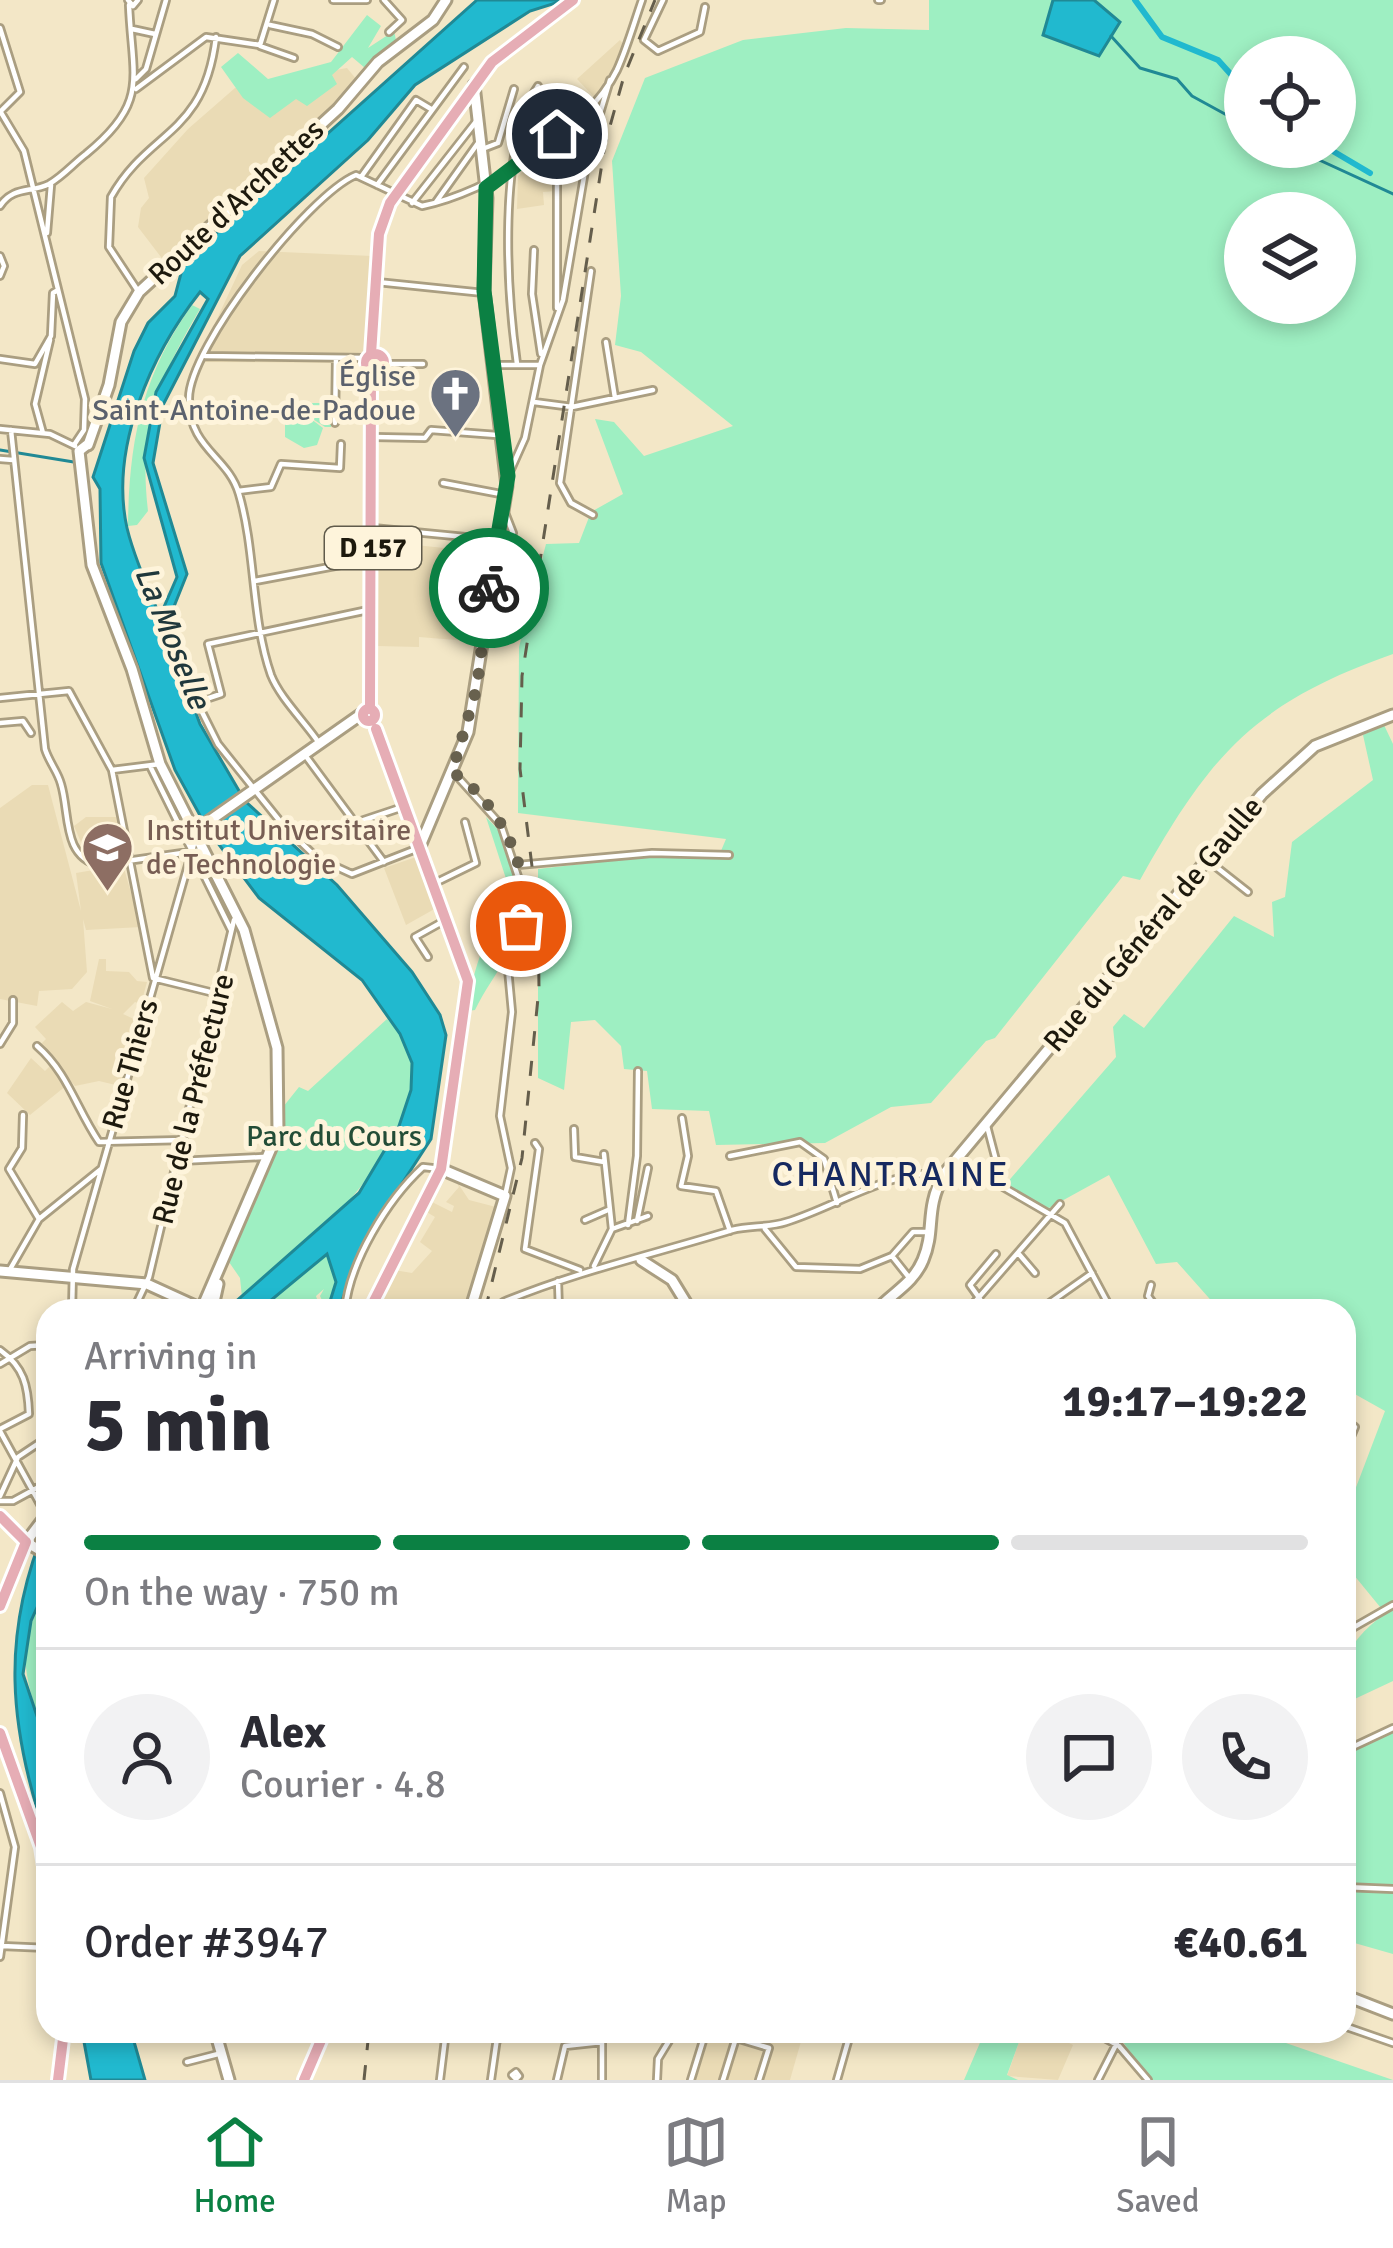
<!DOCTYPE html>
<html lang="en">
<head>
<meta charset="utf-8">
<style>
	body { margin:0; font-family:Signika,sans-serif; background:#f2f2f3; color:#2b2b33; height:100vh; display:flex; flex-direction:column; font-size:45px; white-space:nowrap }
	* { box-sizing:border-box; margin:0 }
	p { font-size:39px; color:#7c7c81 }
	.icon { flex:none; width:66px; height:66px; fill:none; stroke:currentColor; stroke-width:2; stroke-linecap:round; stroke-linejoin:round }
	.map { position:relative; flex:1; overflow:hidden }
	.details { position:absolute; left:36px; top:1299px; width:1320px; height:744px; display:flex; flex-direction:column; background:#fff; border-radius:36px; box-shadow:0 6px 18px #0003 }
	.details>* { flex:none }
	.tools { position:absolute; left:1224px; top:36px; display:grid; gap:24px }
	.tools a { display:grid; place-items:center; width:132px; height:132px; border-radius:50%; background:#fff; box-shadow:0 6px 18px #0003; font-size:60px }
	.pin { position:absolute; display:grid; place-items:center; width:102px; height:102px; color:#fff; margin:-51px; border:6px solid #fff; border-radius:50%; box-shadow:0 3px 12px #0007 }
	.courier { position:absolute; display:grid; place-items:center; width:120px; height:120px; margin:-60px; border:9px solid #0b8043; border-radius:50%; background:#fff; color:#222; box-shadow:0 3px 15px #0007 }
	.headline em { font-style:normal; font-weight:700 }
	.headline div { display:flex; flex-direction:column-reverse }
	.headline { display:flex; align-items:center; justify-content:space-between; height:204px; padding:0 48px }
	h1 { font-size:78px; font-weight:700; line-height:90px }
	.bar { display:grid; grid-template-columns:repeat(4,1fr); gap:18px 12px; align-content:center; height:144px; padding:0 48px }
	.bar i { height:15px; border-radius:9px; background:#e1e1e2 }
	.bar .current { background:#0b8043 }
	.bar p { grid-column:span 4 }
	.line { display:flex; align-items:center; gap:30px; padding:0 48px; border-top:3px solid #e1e1e2 }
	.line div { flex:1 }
	.round { display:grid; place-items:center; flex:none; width:126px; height:126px; border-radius:63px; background:#f2f2f3 }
	.menu { display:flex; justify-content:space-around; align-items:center; height:168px; border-top:3px solid #e1e1e2; background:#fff; font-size:33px; color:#7c7c81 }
	.menu a { display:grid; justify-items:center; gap:6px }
	.menu .current { color:#0b8043 }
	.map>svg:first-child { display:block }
	.built { fill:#eadbb5 }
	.green { fill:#9eefc2; fill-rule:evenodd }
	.water { fill:#21b9cf; stroke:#208995; stroke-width:3; fill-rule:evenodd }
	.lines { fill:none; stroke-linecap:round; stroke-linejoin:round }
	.stream { stroke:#208995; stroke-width:3 }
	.canal { stroke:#21b9cf; stroke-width:6 }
	.street-casing { stroke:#aa9e81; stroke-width:10 }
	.secondary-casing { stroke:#aa9e81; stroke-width:15 }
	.primary-casing { stroke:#fff; stroke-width:16 }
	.street { stroke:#fff; stroke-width:4.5 }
	.secondary { stroke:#fff; stroke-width:9 }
	.primary { stroke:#e6adb5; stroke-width:10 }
	.rail { stroke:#655e4c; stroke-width:3; stroke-dasharray:15 15; stroke-linecap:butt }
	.done { stroke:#68614e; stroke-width:12; stroke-dasharray:0 21.6 }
	.route { stroke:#0b8043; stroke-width:15 }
	.labels { text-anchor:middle; stroke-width:10; stroke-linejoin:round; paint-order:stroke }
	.shield { fill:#fef4db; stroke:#605b4b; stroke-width:3 }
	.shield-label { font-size:27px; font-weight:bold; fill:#1d190d }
	.street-label { font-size:30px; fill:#1d190d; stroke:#fef4db }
	.worship-label { font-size:30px; fill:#5b616d; stroke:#fef4db; text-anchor:end }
	.education-label { font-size:30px; fill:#785e54; stroke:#fef4db; text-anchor:start }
	.park-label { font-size:30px; fill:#234d37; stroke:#fef4db }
	.water-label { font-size:33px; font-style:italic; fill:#20383c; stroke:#fef4db }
	.quarter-label { font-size:36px; letter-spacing:3px; fill:#162960; stroke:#fef4db }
</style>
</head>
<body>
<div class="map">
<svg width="1393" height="2080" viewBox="0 0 1393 2080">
	<rect width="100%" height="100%" fill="#f3e7c7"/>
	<path class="built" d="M 620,40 L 624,45 L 615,67 L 594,97 L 577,79 Z
		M 347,68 L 357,80 L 338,104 L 164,261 L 138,227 L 141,208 L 149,198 L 144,178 L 188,129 L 235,88 Z
		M 549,148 L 555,149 L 556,191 L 543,192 L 544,205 L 517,209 L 518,176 Z
		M 259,251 L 372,256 L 375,363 L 197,362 L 242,265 Z
		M 378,541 L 491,553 L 480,642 L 419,637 L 419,647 L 377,646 Z
		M 32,785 L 48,785 L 81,911 L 76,873 L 123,865 L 141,927 L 86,930 L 83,919 L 87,972 L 72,989 L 39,991 L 37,1006 L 0,999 L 0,808 Z
		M 86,817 L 116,817 L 125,854 L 97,860 L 86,854 L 74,826 Z
		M 419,856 L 438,907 L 406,925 L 384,868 Z
		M 99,959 L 106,959 L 106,971 L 129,972 L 137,981 L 147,982 L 141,1004 L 135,1002 L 123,1014 L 136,1020 L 120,1086 L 99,1081 L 75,1086 L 40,1045 L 46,1039 L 35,1027 L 62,1002 L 73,1011 L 86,1002 L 112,1009 L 90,1001 Z
		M 31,1058 L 45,1071 L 53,1063 L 67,1085 L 30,1115 L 7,1093 Z
		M 455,1179 L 469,1200 L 496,1207 L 464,1308 L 373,1311 L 394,1270 L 412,1273 L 432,1251 L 420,1242 L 435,1217 L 425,1211 L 430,1201 L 452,1212 L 454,1206 L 446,1202 L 459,1187 Z
		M 711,2031 L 804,2031 L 790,2080 L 696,2080 Z
		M 1023,2031 L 1067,2031 L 1063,2040 L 1073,2045 L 1058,2080 L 1007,2076 Z"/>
	<path class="green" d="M 929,0 L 1393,0 L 1393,654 C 1254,703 1210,755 1140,880 L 1123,876 L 995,1038 L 986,1041 L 931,1103 L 891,1107 L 825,1143 L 716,1145 L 709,1111 L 652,1109 L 647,1071 L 624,1069 L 621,1046 L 595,1020 L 571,1022 L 564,1090 L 538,1078 L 538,869 L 660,855 L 718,858 L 726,839 L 518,813 L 519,647 L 546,544 L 579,543 L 591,512 L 623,494 L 595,419 L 614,422 L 644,456 L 733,426 L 641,352 L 615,345 L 621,296 L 612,161 L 645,78 L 743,40 L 846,28 L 929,30 ZM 1245,57 L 1335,57 L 1335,147 L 1245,147 ZM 1245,213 L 1335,213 L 1335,303 L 1245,303 Z
		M 367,15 L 381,26 L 368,48 L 394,31 L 396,40 L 365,68 L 352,57 L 332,75 L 337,84 L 307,106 L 296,99 L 270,118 L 243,98 L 221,67 L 238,53 L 268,79 L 331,62 Z
		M 192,305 L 200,309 C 158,381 138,425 148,511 L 137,525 L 128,526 C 129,441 142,375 192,305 Z
		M 285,403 L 331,403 L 331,427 L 325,427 L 299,410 L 323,428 L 317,445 L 304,448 L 285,437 L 285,414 L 293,410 L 285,410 Z
		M 1384,725 L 1393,744 L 1393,1681 L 1344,1704 C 1344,1654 1346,1645 1385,1613 L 1344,1563 L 1344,1519 L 1385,1411 L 1344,1388 L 1344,1311 L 1214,1311 L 1216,1306 L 1177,1262 L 1156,1264 L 1109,1175 L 1049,1208 L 1027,1203 L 1005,1185 L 1116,1057 L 1113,1027 L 1124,1014 L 1144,1028 L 1234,916 L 1274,937 L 1272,902 L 1285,897 L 1292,842 L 1373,780 L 1363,735 Z
		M 486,817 L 505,837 L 527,906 L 495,953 L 506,957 C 497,974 484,991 475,1010 L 468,1011 C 471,979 483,931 509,910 L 510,891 Z
		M 387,1019 C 475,1097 307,1256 242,1297 L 240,1278 L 229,1262 L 275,1154 L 283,1107 L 299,1087 L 308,1091 Z
		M 328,1253 L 336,1282 L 327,1311 L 320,1296 L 324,1289 L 316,1296 L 321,1311 L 258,1311 Z
		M 45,1580 L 48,1624 L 39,1650 L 48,1749 C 26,1676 12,1656 45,1580 Z
		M 1393,1732 L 1393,1954 L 1344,1940 L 1344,1756 Z
		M 985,2031 L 1023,2031 L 1007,2075 L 1018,2080 L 964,2080 Z
		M 1126,2031 L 1251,2031 L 1393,2080 L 1150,2080 L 1123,2042 Z"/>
	<path class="water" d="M 477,0 L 565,0 L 530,11 L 415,85 L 368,140 L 240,256 L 163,405 L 153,463 L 187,574 L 165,629 L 200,724 L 245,801 L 337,885 L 412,972 L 440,1015 L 446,1035 L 431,1139 L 375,1225 L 337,1311 L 327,1311 L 336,1282 L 327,1254 L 258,1311 L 225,1311 L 359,1193 L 399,1126 L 411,1090 L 412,1063 L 400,1034 L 362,980 L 259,898 L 208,830 L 175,770 L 101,563 L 100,489 L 93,477 L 134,351 L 148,323 L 175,296 L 184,262 ZM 200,292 L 208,299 L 156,392 L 144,458 L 177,577 L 160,616 C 148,589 134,557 127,528 C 109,447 152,353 200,292 Z
		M 1053,0 L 1094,0 L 1120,22 L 1099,56 L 1043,35 Z
		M 48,1521 L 48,1583 L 31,1621 L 23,1674 L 48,1749 L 48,1843 C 8,1727 0,1632 48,1521 Z
		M 82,2031 L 131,2031 L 145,2080 L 91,2080 Z"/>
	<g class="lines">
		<path class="stream" d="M 1111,36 L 1140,68 L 1177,79 L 1192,96 L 1245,125
			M 1291,147 L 1393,194
			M 0,450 L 86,464"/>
		<path class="canal" d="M 1135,0 L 1162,37 L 1218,60 L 1245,90
			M 1326,147 L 1370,173"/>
		<defs>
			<path id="street" d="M 128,0 L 133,6 L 138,0
				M 333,0 L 367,0
				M 384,0 L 402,20 L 389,32
				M 663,0 L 644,40 L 658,51 L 700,32 L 705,7
				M 878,0 L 881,0
				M 270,25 L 312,34 L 338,47
				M 0,28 L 20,92 L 0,112
				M 132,29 L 155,34
				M 260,46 L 294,58
				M 136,79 L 146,69 L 166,0
				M 136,89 L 206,37 L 260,45 L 274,0
				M 0,111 L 24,151 L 85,399 L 84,430 L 74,445
				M 485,148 L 498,143 L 514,89
				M 361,177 L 416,100 L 431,109
				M 377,185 L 464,67
				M 436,202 L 478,143
				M 412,203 L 478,119
				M 0,206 C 13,186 31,193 49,184 C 62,177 74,163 86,154 C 150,102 132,78 129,5
				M 47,233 L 51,185
				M 534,250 L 532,294 L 541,354
				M 0,256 L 4,266 L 0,276
				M 591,271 L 560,483 L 571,503 L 593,515
				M 377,282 L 484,293
				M 138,291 L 109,247 L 111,197 C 149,129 204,137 216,37
				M 557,308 L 557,134
				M 606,342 L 615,398
				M 205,356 L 367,358
				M 0,359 L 35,364 L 51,336 L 53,293 L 58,290
				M 384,364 L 423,364
				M 517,364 C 507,292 497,147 538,86
				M 494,365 L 540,365
				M 534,402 L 572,407 L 653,390
				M 335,423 L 336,359
				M 0,429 L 50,434 L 75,446
				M 11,430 L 45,749 C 49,762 58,772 61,784 C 70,813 62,857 99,865 L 203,850
				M 43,433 L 35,404 L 50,340
				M 374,437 L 425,438 L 431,430 L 497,435
				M 0,459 L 13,460
				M 508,476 L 525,438 L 540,365 L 563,300 L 588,153 L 610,80
				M 443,483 L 506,495
				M 238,491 L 271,487 L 281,464 L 340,468 L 341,444
				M 506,515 L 513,533
				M 373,528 L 496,540
				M 255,581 L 367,560
				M 368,610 L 208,644 L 221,694 L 197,702 L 218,744 L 283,825 L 317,858 L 352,874 L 416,849
				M 0,698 L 69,691 L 112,770 L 153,978
				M 0,723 L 23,721 L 31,733
				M 319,743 C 305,722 280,698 271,675 C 251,618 256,552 239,494 C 228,456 189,449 189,399 C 188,348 308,195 356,175 L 422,206 C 487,193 587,132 617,70 C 627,48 634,23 642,0
				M 305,755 L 384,862
				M 150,766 L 231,930
				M 112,770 L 160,764
				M 455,774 L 501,825 L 525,898 L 508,969 L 512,1012 L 500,1116 L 511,1168 L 505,1196
				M 355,823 L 400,808
				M 1206,859 L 1248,892
				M 518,865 L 652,853 L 729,855
				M 435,883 L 476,863 L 465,822
				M 428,957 L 415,937 L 442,922
				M 153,978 L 218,994
				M 0,1044 L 13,1023 L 13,1000
				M 37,1046 C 68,1073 76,1108 99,1142 L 184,1140
				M 23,1115 L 22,1148 L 9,1169 L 39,1219
				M 682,1118 L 688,1156 L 681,1186 L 716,1191 L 730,1231
				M 987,1126 L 1003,1187 L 1065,1223 L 1112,1311
				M 574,1129 L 575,1157 L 604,1162
				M 535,1143 L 539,1149 L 525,1249 L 580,1270
				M 730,1156 L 800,1142 L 824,1159 L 837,1203
				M 179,1161 L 263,1157
				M 585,1220 L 608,1210
				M 637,1221 L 648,1168
				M 628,1225 L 637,1156 L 638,1071
				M 612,1229 L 648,1216
				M 765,1229 L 796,1267 L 860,1269 L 892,1256 L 911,1280
				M 1018,1253 L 1035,1273
				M 892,1256 L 913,1232 L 927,1232
				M 594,1266 L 612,1229 L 604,1154
				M 9,1271 L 39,1219 L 101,1169
				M 558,1281 L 559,1311
				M 1151,1285 L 1148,1296 L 1159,1311
				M 980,1299 L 970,1285 L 996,1254
				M 72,1311 L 73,1269 L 196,837
				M 72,1311 L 126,1311
				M 133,1311 L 149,1277 L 234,920
				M 345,1311 C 349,1263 387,1200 423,1167 L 441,1169
				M 498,1311 L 503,1302 C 578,1271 654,1254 732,1230 C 750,1225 768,1228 786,1222 C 836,1207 891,1168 944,1174
				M 967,1311 L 1060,1204
				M 1038,1311 L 1092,1273
				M 1093,1311 L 1106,1303
				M 0,1350 C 24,1367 28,1386 29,1414 L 0,1429
				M 0,1364 L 30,1346 L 48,1345
				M 1344,1419 L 1355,1427 L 1344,1453
				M 0,1431 L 46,1515
				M 0,1496 L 18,1457 L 48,1437
				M 0,1501 L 13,1501 L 48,1482
				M 1344,1633 L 1393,1605
				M 48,1642 L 48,1653
				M 1344,1751 L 1393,1728
				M 0,1793 L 15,1847 L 0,1957
				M 1344,1887 L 1393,1889
				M 2,1946 L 48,1948
				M 1344,2026 L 1393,2043
				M 1092,2031 L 1119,2046 L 1148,2080
				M 217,2036 L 235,2031
				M 496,2039 L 543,2031
				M 187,2062 L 222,2053
				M 516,2072 L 519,2076 L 516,2079 L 512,2075 Z
				M 440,2080 L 446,2031
				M 491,2080 L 498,2031
				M 557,2080 L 565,2046 L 602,2042
				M 602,2080 L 602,2031
				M 657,2080 L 658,2059 L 675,2031
				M 691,2080 L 706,2031
				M 723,2080 L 736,2038 L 769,2048 L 759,2080
				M 837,2080 L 851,2031
				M 1098,2080 L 1123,2031"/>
			<path id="secondary" d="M 88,444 L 79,451 L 92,565 L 132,669 L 160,764 L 244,930 L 277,1048 L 278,1132 L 202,1308
				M 88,445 L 109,385 L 121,322 L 139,292 L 338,109 L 378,62 L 433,20 L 446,0
				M 196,837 L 202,826 L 363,713
				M 420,846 L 468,732 L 507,486 L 484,291 L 487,198 L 474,85
				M 441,1169 L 505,1196 L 470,1311
				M 641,1260 L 672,1280 L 691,1311
				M 0,1271 L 147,1284 L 204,1310
				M 212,1311 L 218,1284
				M 876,1311 C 892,1293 913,1284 923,1260 C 936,1229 924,1210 944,1174 L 1262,794 L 1315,746 L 1393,715
				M 48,1513 L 26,1542 L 48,1555
				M 1344,1995 L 1393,2014
				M 215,2031 L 229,2080"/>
			<path id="primary" d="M366 363a9 9 0 1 1 18 0a9 9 0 1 1-18 0Z
				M 371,354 L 379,234 L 390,203 L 492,62 L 573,0
				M363 715a6 6 0 1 1 12 0a6 6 0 1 1-12 0Z
				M 370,709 L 371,372
				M 369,1311 L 441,1169 L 468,981 L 376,729
				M 0,1516 L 26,1542
				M 0,1606 L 26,1542
				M 0,1733 L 41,1847 L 48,1892
				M 58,2080 L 64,2031
				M 304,2080 L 325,2031"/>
		</defs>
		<use href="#street" class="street-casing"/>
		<use href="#secondary" class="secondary-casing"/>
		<use href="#primary" class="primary-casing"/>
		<use href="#street" class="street"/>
		<use href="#secondary" class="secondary"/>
		<use href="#primary" class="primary"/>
		<path class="rail" d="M 485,1311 L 522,1158 L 539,988 L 538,915 L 520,769 L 522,676 L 605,144 L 624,76 L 655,0
			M 364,2080 L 369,2031"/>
	</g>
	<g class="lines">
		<path class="done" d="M 489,588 L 477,687 L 452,772 C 498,800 535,872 521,926"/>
		<path class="route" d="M 489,588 L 508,476 L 484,291 L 486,188 L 557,134"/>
	</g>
	<defs>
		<symbol id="church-pin" viewBox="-11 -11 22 30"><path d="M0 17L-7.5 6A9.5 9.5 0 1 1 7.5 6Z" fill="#6b7280" stroke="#fef4db"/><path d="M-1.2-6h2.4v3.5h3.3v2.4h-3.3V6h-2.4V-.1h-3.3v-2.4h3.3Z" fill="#fff"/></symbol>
		<symbol id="university-pin" viewBox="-11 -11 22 30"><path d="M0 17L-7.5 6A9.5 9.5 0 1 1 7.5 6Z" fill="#8d6e63" stroke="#fef4db"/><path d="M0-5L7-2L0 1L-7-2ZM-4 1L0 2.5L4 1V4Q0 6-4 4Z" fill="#fff"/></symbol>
	</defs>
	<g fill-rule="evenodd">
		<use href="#church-pin" x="426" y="364" width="59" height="81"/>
		<use href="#university-pin" x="78" y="818" width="59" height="81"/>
	</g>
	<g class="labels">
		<rect class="shield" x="325" y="527" width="96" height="42" rx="9"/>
		<g class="shield-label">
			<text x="373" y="557">D 157</text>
		</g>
		<g class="street-label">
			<text transform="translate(236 202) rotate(-43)" y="10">Route d'Archettes</text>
			<text transform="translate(1153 924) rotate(-50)" y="10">Rue du Général de Gaulle</text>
			<text transform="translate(130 1064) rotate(-74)" y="10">Rue Thiers</text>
			<text transform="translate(193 1099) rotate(-76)" y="10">Rue de la Préfecture</text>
		</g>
		<g class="worship-label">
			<text x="416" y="386">Église<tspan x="416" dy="34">Saint-Antoine-de-Padoue</tspan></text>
		</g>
		<g class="education-label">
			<text x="146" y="840">Institut Universitaire<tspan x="146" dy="34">de Technologie</tspan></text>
		</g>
		<g class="park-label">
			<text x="334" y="1146">Parc du Cours</text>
		</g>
		<g class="water-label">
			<text transform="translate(174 637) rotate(68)" y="12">La Moselle</text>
		</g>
		<g class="quarter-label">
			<text x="891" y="1186">CHANTRAINE</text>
		</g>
	</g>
</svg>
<div class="tools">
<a><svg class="icon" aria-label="locate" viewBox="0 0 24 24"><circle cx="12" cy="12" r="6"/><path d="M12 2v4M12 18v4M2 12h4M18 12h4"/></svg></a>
<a><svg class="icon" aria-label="layers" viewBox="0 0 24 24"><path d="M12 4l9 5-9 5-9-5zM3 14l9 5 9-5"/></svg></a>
</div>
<div class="pin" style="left:521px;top:926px;background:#ea580c"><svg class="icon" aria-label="bag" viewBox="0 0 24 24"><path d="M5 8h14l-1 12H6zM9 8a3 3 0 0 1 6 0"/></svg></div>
<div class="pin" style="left:557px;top:134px;background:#1f2937"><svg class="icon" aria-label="home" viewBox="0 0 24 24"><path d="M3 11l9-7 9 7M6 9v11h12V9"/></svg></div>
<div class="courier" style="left:489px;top:588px"><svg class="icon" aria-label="bike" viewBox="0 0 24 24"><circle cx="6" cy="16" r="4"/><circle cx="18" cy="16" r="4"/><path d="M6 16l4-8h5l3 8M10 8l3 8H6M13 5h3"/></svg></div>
<section class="details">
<div class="headline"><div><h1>5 min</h1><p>Arriving in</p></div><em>19:17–19:22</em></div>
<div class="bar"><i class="current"></i><i class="current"></i><i class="current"></i><i></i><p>On the way · 750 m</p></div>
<div class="line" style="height:216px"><a class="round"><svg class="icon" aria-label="person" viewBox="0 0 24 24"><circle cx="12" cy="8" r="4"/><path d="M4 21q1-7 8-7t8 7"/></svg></a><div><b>Alex</b><p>Courier · 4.8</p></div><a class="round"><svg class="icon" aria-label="chat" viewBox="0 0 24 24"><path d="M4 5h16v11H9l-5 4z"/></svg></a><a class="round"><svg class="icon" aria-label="phone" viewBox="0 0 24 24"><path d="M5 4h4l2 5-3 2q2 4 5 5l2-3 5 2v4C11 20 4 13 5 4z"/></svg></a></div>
<div class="line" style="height:156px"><div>Order #3947</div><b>€40.61</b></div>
</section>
</div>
<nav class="menu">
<a class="current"><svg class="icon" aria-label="home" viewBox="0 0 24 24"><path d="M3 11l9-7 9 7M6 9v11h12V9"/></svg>Home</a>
<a><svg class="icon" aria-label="map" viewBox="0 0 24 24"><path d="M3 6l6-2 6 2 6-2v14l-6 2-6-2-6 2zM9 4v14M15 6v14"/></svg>Map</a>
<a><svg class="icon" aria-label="saved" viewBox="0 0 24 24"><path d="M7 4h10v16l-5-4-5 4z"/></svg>Saved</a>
</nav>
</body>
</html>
